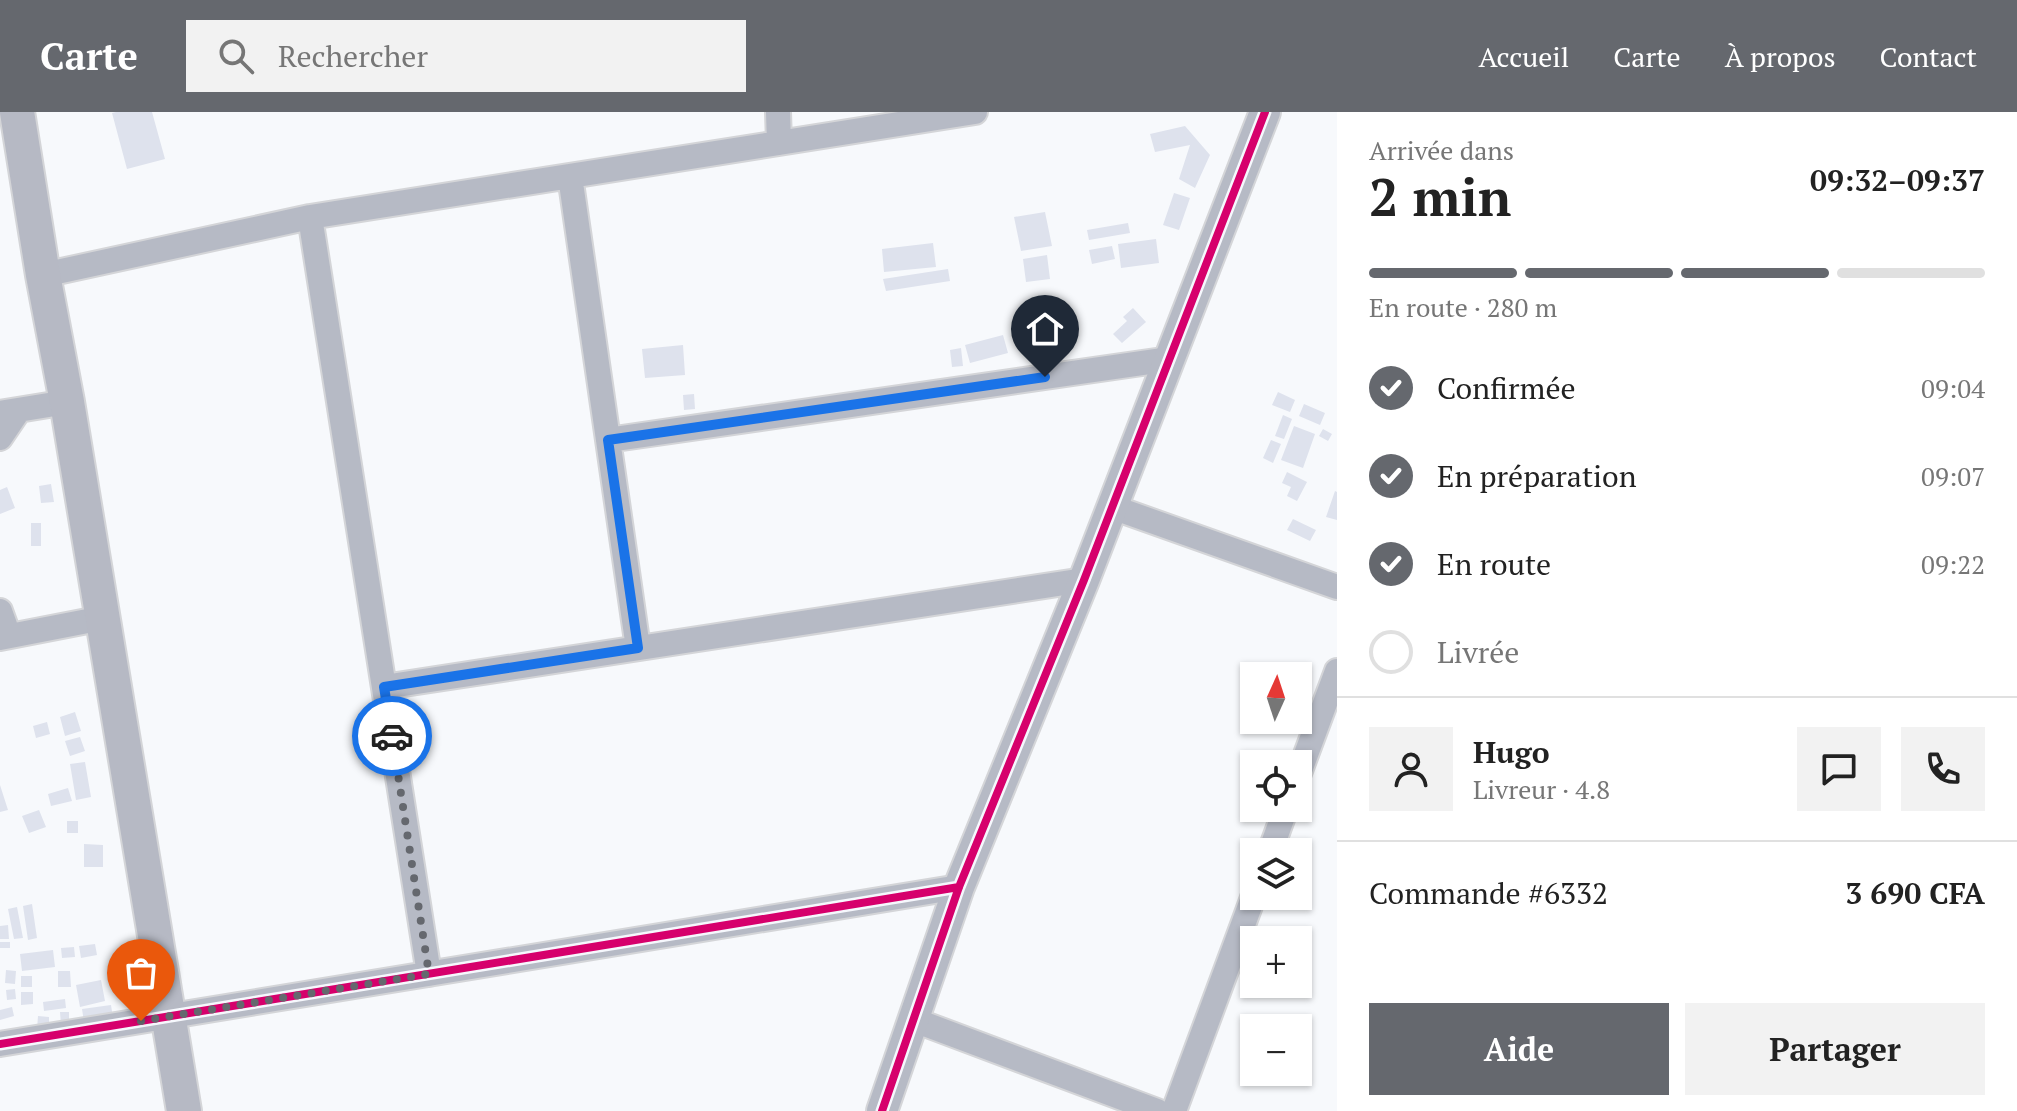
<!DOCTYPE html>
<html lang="fr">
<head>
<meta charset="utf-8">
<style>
	body { margin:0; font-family:"PT Serif",serif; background:#f2f2f2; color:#222; height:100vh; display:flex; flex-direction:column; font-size:30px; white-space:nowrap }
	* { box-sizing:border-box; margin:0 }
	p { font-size:26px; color:#767676 }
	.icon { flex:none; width:44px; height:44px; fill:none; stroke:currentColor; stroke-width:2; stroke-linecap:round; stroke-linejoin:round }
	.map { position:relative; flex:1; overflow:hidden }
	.side { display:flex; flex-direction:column; background:#fff; width:680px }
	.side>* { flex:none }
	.needle { width:52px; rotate:3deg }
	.controls { position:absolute; left:1240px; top:550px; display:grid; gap:16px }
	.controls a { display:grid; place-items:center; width:72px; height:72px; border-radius:0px; background:#fff; box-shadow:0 2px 6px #0004; font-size:40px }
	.pin { position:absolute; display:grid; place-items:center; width:68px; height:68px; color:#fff; margin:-82px -34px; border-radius:50% 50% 50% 0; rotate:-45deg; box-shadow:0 0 8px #0007 }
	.pin .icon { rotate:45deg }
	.courier { position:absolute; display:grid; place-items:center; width:80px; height:80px; margin:-40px; border:6px solid #1a73e8; border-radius:50%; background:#fff; color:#222; box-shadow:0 2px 10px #0007 }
	.headline em { font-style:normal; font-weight:600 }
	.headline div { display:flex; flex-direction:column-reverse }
	.headline { display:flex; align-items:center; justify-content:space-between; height:136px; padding:0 32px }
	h1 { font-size:52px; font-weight:600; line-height:60px }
	.bar { display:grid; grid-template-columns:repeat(4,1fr); gap:12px 8px; align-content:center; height:96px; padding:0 32px }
	.bar i { height:10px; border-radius:6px; background:#e0e0e0 }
	.bar .active { background:#65686e }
	.bar p { grid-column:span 4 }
	.line { display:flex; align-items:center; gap:20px; padding:0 32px; border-top:2px solid #e0e0e0 }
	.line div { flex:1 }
	.round { display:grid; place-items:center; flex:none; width:84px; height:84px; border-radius:0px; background:#f2f2f2 }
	ol { padding:0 32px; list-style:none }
	li { display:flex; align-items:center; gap:24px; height:88px }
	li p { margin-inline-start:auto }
	li .icon { padding:8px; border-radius:50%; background:#65686e; color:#fff; stroke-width:4 }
	li:last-child { color:#767676 }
	li i { width:44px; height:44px; border:4px solid #e0e0e0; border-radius:50% }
	.cta { display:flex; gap:16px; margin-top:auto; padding:16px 32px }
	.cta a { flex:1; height:92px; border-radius:0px; background:#65686e; color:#fff; font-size:32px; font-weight:600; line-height:92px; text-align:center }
	.cta a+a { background:#f2f2f2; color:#222 }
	header { display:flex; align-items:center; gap:48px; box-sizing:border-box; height:112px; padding:0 40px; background:#65686e; color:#fff }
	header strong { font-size:38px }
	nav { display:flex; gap:44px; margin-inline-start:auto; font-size:28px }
	.search { width:560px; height:72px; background:#f2f2f2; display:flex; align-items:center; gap:20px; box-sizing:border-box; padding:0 28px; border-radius:0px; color:#767676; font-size:30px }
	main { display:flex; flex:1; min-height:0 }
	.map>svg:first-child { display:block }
	.building { fill:#dee2ed }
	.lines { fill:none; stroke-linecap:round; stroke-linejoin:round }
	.minor-casing { stroke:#d4d5d8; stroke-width:28 }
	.tertiary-casing { stroke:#d4d5d8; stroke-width:34 }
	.secondary-casing { stroke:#d4d5d8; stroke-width:38 }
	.minor { stroke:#b6bac5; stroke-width:24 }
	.tertiary { stroke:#b6bac5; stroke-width:30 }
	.secondary { stroke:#b6b9c4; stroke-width:34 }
	.cycleway-casing { stroke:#f6f8fd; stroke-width:13 }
	.cycleway { stroke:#d6006c; stroke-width:8 }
	.done { stroke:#65686e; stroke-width:8; stroke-dasharray:0 14.4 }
	.route { stroke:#1a73e8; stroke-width:10 }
</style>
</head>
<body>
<header>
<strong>Carte</strong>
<div class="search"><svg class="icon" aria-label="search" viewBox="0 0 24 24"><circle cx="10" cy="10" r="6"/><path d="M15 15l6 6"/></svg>Rechercher</div>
<nav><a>Accueil</a><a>Carte</a><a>À propos</a><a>Contact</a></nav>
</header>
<main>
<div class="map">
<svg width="1337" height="999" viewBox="0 0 1337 999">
	<rect width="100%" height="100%" fill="#f7f9fc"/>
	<path class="building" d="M 116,0 L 152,0 L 165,47 L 127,57 L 112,1 Z
		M 1185,14 L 1210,43 L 1195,76 L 1179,67 L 1190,33 L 1155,40 L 1150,22 Z
		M 1174,81 L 1190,86 L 1179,118 L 1163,113 Z
		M 1045,100 L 1052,134 L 1021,139 L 1014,105 Z
		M 1128,111 L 1130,121 L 1089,128 L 1087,118 Z
		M 1156,127 L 1159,151 L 1121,156 L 1118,132 Z
		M 933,131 L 936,155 L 884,160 L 882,137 Z
		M 1112,134 L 1115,147 L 1092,152 L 1089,138 Z
		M 1047,143 L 1050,167 L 1026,170 L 1023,147 Z
		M 948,157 L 950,169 L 886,179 L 883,167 Z
		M 1133,196 L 1146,210 L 1122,231 L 1113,222 L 1127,209 L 1123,205 Z
		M 1003,223 L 1008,241 L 970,251 L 965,233 Z
		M 683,233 L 685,263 L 645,266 L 642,237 Z
		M 961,236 L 963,254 L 952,255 L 950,238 Z
		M 1278,280 L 1295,288 L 1290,300 L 1272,293 Z
		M 694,282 L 695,297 L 684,298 L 683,283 Z
		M 1304,292 L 1325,301 L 1320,313 L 1299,304 Z
		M 1283,303 L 1292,307 L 1284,327 L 1275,324 Z
		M 1294,314 L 1315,322 L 1303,356 L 1281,348 Z
		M 1323,317 L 1332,322 L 1328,329 L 1319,324 Z
		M 1271,328 L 1281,332 L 1273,351 L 1263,346 Z
		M 1287,360 L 1307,370 L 1297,389 L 1287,384 L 1291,375 L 1282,371 Z
		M 51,372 L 54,390 L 41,391 L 39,374 Z
		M 7,375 L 15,396 L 0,402 L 0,378 Z
		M 1335,379 L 1337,380 L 1337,408 L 1326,405 Z
		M 1293,407 L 1316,418 L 1310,429 L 1287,418 Z
		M 31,411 L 41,411 L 41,434 L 31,434 Z
		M 75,600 L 81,619 L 65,624 L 60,605 Z
		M 47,610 L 50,622 L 36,626 L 33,614 Z
		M 80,625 L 85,639 L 70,644 L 65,629 Z
		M 85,650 L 91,685 L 76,688 L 70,652 Z
		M 0,673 L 8,698 L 0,700 Z
		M 68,676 L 72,689 L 51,694 L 48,682 Z
		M 39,698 L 46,715 L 29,721 L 22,704 Z
		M 67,709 L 78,709 L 78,721 L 67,721 Z
		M 84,732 L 103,733 L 103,755 L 84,755 Z
		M 32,792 L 37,826 L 28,828 L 23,794 Z
		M 17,795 L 23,826 L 14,827 L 8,797 Z
		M 8,813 L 9,827 L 0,827 L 0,814 Z
		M 0,830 L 10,830 L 10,836 L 0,836 Z
		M 95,832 L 97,843 L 81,846 L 79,834 Z
		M 74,835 L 75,845 L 62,846 L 61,836 Z
		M 53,838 L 55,855 L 22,859 L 20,842 Z
		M 6,858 L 16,859 L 15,872 L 5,871 Z
		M 58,859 L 70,859 L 71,875 L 58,875 Z
		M 21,864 L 32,864 L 32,875 L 21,875 Z
		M 101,868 L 105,889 L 80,895 L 76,873 Z
		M 15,877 L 16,887 L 7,888 L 6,878 Z
		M 21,880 L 33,880 L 33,892 L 21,893 Z
		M 65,887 L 66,896 L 44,899 L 43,890 Z
		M 111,893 L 113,906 L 84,910 L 82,897 Z
		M 12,895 L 14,904 L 0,908 L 0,898 Z
		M 60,900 L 69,900 L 69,912 L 61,913 Z
		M 38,904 L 49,905 L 49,917 L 37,917 Z"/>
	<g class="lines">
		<defs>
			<path id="minor" d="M 778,0 L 779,31
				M 570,64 L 638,536
				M 310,105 L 429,862
				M 43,163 L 310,105 L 975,0
				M 0,301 L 67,290
				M 0,326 L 19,298
				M 608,328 L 1170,247
				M 1112,395 L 1337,475
				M 0,499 L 9,524
				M 0,526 L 103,506
				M 384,575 L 1084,468
				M 1298,664 L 1337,559
				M 1270,740 L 1286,696
				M 914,908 L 1157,999
				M 0,932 L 959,775
				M 1174,999 L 1254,783"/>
			<path id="tertiary" d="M 882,999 L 959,775 L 1084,468 L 1265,0"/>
			<path id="secondary" d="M 17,0 L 43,163 L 67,290 L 184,999"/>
		</defs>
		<use href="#minor" class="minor-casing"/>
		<use href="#tertiary" class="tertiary-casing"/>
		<use href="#secondary" class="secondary-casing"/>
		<use href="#minor" class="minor"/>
		<use href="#tertiary" class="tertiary"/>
		<use href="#secondary" class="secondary"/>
		<defs>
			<path id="cycleway" d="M 0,932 L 959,775
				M 882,999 L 959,775 L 1084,468 L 1265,0"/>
		</defs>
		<use href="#cycleway" class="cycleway-casing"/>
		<use href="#cycleway" class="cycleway"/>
	</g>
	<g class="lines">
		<path class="done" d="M 141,909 L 429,862 L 392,624"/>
		<path class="route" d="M 392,624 L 384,575 L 638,536 L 608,328 L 1045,265"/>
	</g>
</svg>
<div class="controls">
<a><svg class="needle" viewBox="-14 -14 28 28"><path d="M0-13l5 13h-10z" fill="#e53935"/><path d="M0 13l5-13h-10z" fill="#767676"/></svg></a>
<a><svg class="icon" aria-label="locate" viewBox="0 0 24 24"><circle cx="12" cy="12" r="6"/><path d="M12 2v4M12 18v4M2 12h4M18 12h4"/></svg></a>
<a><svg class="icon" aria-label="layers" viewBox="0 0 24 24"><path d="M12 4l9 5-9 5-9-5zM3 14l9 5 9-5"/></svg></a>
<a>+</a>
<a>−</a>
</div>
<div class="pin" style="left:141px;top:909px;background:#ea580c"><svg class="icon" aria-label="bag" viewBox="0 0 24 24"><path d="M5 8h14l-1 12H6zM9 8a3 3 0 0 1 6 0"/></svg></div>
<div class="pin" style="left:1045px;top:265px;background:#1f2937"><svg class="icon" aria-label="home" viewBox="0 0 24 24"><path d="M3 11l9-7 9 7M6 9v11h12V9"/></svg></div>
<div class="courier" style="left:392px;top:624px"><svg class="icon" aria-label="car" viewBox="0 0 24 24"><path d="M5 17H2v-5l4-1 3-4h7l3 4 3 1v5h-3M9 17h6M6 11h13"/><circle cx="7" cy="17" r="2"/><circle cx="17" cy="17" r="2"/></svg></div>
</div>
<section class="side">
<div class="headline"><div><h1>2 min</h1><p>Arrivée dans</p></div><em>09:32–09:37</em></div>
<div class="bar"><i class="active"></i><i class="active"></i><i class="active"></i><i></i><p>En route · 280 m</p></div>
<ol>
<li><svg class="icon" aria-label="check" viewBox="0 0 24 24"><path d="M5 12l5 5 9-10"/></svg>Confirmée<p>09:04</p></li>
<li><svg class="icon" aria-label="check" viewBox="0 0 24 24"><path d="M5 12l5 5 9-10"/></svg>En préparation<p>09:07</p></li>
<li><svg class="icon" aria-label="check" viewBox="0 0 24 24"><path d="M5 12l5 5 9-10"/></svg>En route<p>09:22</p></li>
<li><i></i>Livrée</li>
</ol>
<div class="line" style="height:144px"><a class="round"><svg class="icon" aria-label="person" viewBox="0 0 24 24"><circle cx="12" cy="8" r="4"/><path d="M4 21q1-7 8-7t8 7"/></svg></a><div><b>Hugo</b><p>Livreur · 4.8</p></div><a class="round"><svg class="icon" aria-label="chat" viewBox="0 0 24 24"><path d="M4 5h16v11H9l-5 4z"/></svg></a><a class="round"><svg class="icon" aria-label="phone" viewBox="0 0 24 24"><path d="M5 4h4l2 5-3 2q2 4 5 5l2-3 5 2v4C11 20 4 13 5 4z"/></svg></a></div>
<div class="line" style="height:104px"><div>Commande #6332</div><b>3 690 CFA</b></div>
<div class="cta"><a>Aide</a><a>Partager</a></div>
</section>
</main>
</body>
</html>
